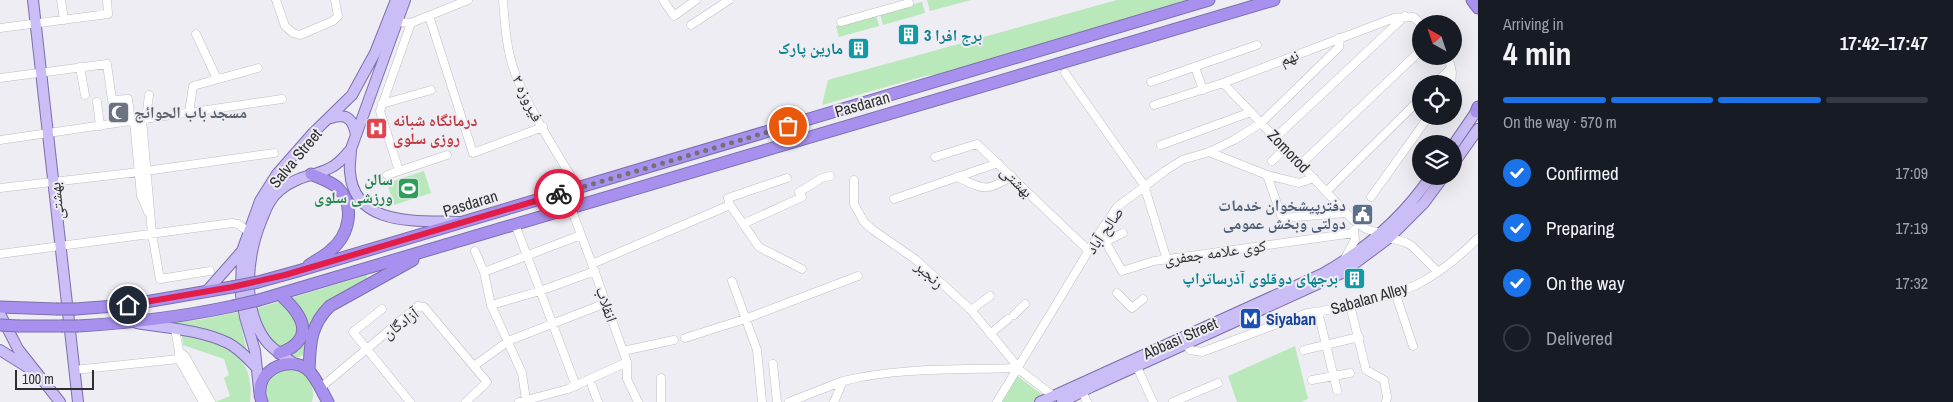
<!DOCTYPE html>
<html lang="en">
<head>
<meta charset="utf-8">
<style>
	body { margin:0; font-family:"Archivo Narrow","Noto Naskh Arabic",sans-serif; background:#242831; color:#f1f3f6; height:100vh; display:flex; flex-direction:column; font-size:19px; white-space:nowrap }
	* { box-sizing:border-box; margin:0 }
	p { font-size:16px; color:#9ea1a6 }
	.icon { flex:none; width:28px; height:28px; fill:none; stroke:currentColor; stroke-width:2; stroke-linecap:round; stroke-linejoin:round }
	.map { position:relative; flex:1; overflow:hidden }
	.sheet { display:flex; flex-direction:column; background:#171b24; width:475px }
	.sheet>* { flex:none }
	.needle { width:32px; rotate:320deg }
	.tools { position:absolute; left:1412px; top:15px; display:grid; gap:10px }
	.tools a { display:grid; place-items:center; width:50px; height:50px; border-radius:50%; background:#171b24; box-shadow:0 5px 20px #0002; font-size:25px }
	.scale { position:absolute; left:15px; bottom:12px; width:79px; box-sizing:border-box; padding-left:5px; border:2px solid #2f2f31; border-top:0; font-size:14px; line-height:18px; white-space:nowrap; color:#2f2f31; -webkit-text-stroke:4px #ededf3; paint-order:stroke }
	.pin { position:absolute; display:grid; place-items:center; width:42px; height:42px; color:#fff; margin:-21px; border:2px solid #fff; border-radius:50%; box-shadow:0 1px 5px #0007 }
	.courier { position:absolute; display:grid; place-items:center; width:50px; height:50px; margin:-25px; border:4px solid #e11d48; border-radius:50%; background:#fff; color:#222; box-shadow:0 1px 6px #0007 }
	.summary em { font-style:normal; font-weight:800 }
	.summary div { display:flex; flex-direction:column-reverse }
	.summary { display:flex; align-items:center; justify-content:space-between; height:85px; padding:0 25px }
	h1 { font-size:32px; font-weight:800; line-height:38px }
	.bar { display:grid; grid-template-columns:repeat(4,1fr); gap:8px 5px; align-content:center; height:60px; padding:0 25px }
	.bar i { height:6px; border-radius:4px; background:#363941 }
	.bar .selected { background:#1a73e8 }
	.bar p { grid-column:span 4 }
	ol { padding:0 25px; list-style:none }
	li { display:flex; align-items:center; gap:15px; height:55px }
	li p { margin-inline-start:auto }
	li .icon { padding:5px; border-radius:50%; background:#1a73e8; color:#fff; stroke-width:4 }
	li:last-child { color:#9ea1a6 }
	li i { width:28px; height:28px; border:2px solid #363941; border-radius:50% }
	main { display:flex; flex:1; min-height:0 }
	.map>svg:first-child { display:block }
	.green { fill:#b9e8bb }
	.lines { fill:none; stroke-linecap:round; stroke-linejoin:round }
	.minor-casing { stroke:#bebec3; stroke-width:9 }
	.major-casing { stroke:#7e6fac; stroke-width:12 }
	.highway-casing { stroke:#7e6fac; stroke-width:13 }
	.minor { stroke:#fff; stroke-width:8 }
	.major { stroke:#cbbdf5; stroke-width:10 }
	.highway { stroke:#a891ee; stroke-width:11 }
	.highway-bridge-casing { stroke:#7e6fac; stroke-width:13; stroke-linecap:butt }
	.highway-bridge { stroke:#a891ee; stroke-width:11 }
	.done { stroke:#727275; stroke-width:5; stroke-dasharray:0 9 }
	.route { stroke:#e11d48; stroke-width:6 }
	.labels { text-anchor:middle; stroke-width:4; stroke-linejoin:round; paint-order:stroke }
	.culture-label { font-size:16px; font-weight:bold; fill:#0d838f; stroke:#ededf3; text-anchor:end }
	.street-label { font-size:16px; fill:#2f2f31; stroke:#ededf3 }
	.worship-label { font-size:16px; font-weight:bold; fill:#5b616d; stroke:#ededf3; text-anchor:start }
	.health-label { font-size:16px; font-weight:bold; fill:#be3a42; stroke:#ededf3; text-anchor:start }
	.leisure-label { font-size:16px; font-weight:bold; fill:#27864d; stroke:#ededf3; text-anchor:end }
	.service-label { font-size:16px; font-weight:bold; fill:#4e5e75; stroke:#ededf3; text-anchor:end }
	.transit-label { font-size:16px; font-weight:bold; fill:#164399; stroke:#ededf3; text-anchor:start }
</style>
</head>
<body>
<main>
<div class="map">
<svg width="1478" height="402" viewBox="0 0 1478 402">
	<rect width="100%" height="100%" fill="#ededf3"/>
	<path class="green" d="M 927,0 L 971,0 L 930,11 Z
		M 1117,0 L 1203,0 L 937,75 L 929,75 L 907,81 L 822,105 L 828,80 Z
		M 922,2 L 925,13 L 883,25 L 880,13 Z
		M 876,15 L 879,26 L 839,37 L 836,26 Z
		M 424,171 L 431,193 L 394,205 L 387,183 Z
		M 367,275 L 366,284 L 331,303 L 305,353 C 286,372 257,327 258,308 Z
		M 238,312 L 247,351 L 158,322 L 199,320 Z
		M 182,334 C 222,343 256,353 250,402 L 215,402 L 230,396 L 224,378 L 229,375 L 224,359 L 183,345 Z
		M 1295,346 L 1308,399 L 1301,402 L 1237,402 L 1228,376 Z
		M 292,370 C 308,373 316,386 312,402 L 267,402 C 263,384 273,369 292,370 Z
		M 1016,375 L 1044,396 L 1033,402 L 1001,402 Z"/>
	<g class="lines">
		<defs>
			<path id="minor" d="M 61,0 L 64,20
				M 276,0 L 285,26 L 293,33 L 300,35 L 333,21 L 338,16 L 335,0
				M 503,0 C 505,24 506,49 515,73 C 529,110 557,153 578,188
				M 663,0 L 674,16 L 696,0
				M 429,16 L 473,153 L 543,127
				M 397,22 L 411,23 L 468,0
				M 841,22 L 909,3
				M 691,25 L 729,0
				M 0,28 L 108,14 L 107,0
				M 196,34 L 217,79
				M 1447,56 C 1451,65 1454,74 1450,84
				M 80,67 L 85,95
				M 1195,67 L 1203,90
				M 1065,73 L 1144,185 L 1167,260
				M 0,78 L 107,64 L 112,100 L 128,99 L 131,121
				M 1151,82 L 1257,45
				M 1223,83 L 1353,220 L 1366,229 L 1380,233
				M 1435,84 L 1451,68
				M 97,102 L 100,126
				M 382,104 L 431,90
				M 1154,105 L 1223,83 L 1394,18 L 1413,17 L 1422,24
				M 189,113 L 193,86 L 258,68
				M 146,119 L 149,95
				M 142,120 L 152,234 L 160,279 L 210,271
				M 134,121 L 141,196 L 148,212
				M 1275,138 L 1405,16
				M 0,140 L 282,99
				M 1161,145 L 1251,112
				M 1209,152 L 1267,175 L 1299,183 L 1314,178
				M 935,157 L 977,144 L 1088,250
				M 1272,161 L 1286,148
				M 1301,164 L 1421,50
				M 146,171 L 274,153
				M 399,171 L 380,111 L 411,23
				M 387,175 L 447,155
				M 1267,175 L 1282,218 L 1346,213
				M 957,177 C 983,189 986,193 1012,176
				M 787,178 L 728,198 L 730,205 L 759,247 L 802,269
				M 854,180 L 854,204 L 864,222 L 873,230 L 915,259 L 971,310 L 1018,367
				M 0,188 L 139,172
				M 1327,191 L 1421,98
				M 1371,197 L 1429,116
				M 894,199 L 998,163
				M 571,208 L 592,264 L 627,362 L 627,379 L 638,402
				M 515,224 L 576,386
				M 743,224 L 802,197 L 799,192 L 822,178 L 830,176
				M 1100,232 L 1122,271 L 1154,261 L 1354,233
				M 1389,238 L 1405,242 L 1412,246 L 1438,272
				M 1105,242 L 1123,233
				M 475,251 L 484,272 L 491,305 L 522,373 L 526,400
				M 0,254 L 232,223 L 238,224 L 249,232
				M 1345,258 L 1355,240 L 1354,230
				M 592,264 L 730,205
				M 484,272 L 581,235
				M 732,281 L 757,350 L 762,402
				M 1395,292 L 1413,346
				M 1117,293 L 1132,308 L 1143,299
				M 491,305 L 540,291 L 595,271
				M 1350,305 L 1366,370 L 1384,380 L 1387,397 L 1386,402
				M 382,309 L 353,332 L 410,402
				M 971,310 L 990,296
				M 1318,312 L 1337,390
				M 1014,315 L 1025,304
				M 175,329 L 179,351 L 179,359 L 203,402
				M 990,334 L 1008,319
				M 685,338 L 745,319 L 858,276
				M 508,341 L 606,303
				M 1186,345 L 1190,350 L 1202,352 L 1307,313 C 1341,309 1385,299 1416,285 C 1439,274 1460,256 1478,238
				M 1304,350 L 1359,337
				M 179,351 L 185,356 L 211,402
				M 623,351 L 674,340
				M 773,364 L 777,402
				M 474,366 L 503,345
				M 1137,367 L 1153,402
				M 1017,368 L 1052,395
				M 74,370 L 179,359
				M 661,378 L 661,402
				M 1312,380 L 1350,373
				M 325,384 L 418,306 L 424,307 L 487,382 L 466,402
				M 592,386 L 598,402
				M 1082,391 L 1087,402
				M 519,402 L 568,389 L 627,362
				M 789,402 L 843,381
				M 834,402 L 843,381 C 900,367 959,370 1017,368
				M 997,402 L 1100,232 L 1117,207 L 1165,171 L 1182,160 L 1209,152 L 1234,140 L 1261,123 L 1339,47 L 1339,38
				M 1173,402 L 1218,383"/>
			<path id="major" d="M 33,0 L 78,402
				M 331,118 C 347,113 353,119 356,135
				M 1454,144 L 1478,109
				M 351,149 C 351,157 349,165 350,172 C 354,228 420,220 459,222
				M 1454,163 L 1478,129
				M 206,292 L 242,251
				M 0,314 L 18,349 L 60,402
				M 137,323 C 166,328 201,330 228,343 C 240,349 248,359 257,368
				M 0,350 L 35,372
				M 293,363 C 284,356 273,350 266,341 C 241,308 247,255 262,219 C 266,209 270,198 280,190 C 297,176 311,177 328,169 C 338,165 344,157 351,149 L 405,0
				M 259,389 L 255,351 L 245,317 L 241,295 L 242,251 L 260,201 L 277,174 L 313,133 L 352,95 L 375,53 L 396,0
				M 1040,402 L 1322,274 C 1365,250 1403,217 1431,176
				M 1062,402 L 1091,387 L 1342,273 L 1389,238 L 1424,203 L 1444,176"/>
			<path id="highway" d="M 1472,0 L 1478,8
				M 1476,112 L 1478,107
				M 309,265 C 316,260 325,256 331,250 C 349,235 356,206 338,188 C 330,181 320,178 311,174
				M 258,282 L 298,271 L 1209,0
				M 259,300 L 1274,0
				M 0,307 L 56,309
				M 76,309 L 128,305 L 232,287
				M 19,326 L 61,326
				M 78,326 C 130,323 182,317 233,306
				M 279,353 C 297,348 310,334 298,315 C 294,307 286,301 280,294
				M 309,371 C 310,345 310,325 330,306 L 413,260
				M 262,402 C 261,399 259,394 260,390 C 261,368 290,356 307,369 C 316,376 322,392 328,402"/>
		</defs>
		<use href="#minor" class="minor-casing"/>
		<use href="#major" class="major-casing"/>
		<use href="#highway" class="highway-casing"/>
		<use href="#minor" class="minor"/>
		<use href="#major" class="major"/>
		<use href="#highway" class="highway"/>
		<defs>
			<path id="highway-bridge" d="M 232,287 L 258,282
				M 233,306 L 259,300
				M 56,309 L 76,309
				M 0,325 L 19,326
				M 61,326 L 78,326"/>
		</defs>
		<use href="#highway-bridge" class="highway-bridge-casing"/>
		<use href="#highway-bridge" class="highway-bridge"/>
	</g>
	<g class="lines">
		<path class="done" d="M 559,194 L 788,126"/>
		<path class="route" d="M 128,305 L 232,287 L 285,275 L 559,194"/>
	</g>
	<defs>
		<symbol id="building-square" viewBox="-11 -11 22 22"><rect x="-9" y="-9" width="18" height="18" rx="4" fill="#0f9aa8" stroke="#ededf3"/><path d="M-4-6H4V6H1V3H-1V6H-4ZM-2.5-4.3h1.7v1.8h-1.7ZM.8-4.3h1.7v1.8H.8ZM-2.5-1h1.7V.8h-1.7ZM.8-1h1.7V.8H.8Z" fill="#fff"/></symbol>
		<symbol id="mosque-square" viewBox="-11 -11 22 22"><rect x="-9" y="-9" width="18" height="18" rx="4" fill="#6b7280" stroke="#ededf3"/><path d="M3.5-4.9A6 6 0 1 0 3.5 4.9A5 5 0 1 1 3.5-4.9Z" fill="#fff"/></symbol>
		<symbol id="hospital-square" viewBox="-11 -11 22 22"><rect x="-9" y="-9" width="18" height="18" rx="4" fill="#e0444e" stroke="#ededf3"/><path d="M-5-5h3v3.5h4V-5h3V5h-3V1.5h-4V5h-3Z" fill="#fff"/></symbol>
		<symbol id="stadium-square" viewBox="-11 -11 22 22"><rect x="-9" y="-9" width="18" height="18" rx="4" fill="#2e9e5b" stroke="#ededf3"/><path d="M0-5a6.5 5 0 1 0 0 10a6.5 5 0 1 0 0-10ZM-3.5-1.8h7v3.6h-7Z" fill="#fff"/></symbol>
		<symbol id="civic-square" viewBox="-11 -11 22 22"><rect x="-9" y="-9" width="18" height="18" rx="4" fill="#5c6f8a" stroke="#ededf3"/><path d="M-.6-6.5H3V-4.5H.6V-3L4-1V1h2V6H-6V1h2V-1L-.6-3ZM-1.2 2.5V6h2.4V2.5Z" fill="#fff"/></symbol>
		<symbol id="metro-square" viewBox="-11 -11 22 22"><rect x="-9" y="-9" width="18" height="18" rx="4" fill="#1a4fb4" stroke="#ededf3"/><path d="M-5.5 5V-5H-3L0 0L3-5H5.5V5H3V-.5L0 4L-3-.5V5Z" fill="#fff"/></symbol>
	</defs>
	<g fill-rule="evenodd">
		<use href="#building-square" x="896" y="22" width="25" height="25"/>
		<use href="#building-square" x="846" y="36" width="25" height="25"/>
		<use href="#mosque-square" x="106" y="100" width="25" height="25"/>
		<use href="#hospital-square" x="364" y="116" width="25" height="25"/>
		<use href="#stadium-square" x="396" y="176" width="25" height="25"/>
		<use href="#civic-square" x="1350" y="202" width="25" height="25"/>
		<use href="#building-square" x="1342" y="266" width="25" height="25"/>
		<use href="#metro-square" x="1238" y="306" width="25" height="25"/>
	</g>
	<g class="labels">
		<g class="culture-label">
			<text x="924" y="41" text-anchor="start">برج افرا 3</text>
			<text x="843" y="54">مارین پارک</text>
			<text x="1338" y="284">برجهای دوقلوی آذرساتراپ</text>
		</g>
		<g class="street-label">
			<text transform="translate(1289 57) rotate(-22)" y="6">نهم</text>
			<text transform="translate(528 98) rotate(64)" y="6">فیروزه ٢</text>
			<text transform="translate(862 104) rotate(-16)" y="6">Pasdaran</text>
			<text transform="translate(1289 151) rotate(46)" y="6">Zomorod</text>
			<text transform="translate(295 158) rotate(-50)" y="6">Salva Street</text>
			<text transform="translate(1017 181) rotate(44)" y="6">بهشتی</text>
			<text transform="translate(56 201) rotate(-96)" y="6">بهشتی</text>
			<text transform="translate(470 203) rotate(-17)" y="6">Pasdaran</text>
			<text transform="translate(1104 230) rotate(-55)" y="6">صالح آباد</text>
			<text transform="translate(1215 252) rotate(-8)" y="6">کوی علامه جعفری</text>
			<text transform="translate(930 274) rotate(42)" y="6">رنجبر</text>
			<text transform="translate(1369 298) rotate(-16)" y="6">Sabalan Alley</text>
			<text transform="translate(607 304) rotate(71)" y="6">انقلاب</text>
			<text transform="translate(400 323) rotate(-36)" y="6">آزادگان</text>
			<text transform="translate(1180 338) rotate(-24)" y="6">Abbasi Street</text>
		</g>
		<g class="worship-label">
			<text x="134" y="118">مسجد باب الحوائج</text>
		</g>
		<g class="health-label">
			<text x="393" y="126">درمانگاه شبانه<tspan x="393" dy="18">روزی سلوی</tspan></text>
		</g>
		<g class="leisure-label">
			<text x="393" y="185">سالن<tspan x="393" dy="18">ورزشی سلوی</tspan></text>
		</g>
		<g class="service-label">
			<text x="1346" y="211">دفترپیشخوان خدمات<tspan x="1346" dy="18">دولتی وبخش عمومی</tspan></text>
		</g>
		<g class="transit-label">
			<text x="1266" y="325">Siyaban</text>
		</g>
	</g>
</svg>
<div class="tools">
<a><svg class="needle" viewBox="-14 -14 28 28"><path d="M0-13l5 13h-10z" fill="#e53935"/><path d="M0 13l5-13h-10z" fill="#9ea1a6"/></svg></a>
<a><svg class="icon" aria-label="locate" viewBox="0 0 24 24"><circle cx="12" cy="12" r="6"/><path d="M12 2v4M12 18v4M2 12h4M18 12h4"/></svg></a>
<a><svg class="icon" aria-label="layers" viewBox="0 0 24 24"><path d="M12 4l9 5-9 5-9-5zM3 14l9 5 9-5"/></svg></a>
</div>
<div class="scale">100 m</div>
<div class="pin" style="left:788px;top:126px;background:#ea580c"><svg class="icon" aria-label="bag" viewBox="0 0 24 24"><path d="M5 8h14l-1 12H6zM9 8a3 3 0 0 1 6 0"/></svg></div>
<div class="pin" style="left:128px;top:305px;background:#1f2937"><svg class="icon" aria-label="home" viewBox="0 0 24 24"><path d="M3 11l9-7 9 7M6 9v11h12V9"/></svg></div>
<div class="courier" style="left:559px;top:194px"><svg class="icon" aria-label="bike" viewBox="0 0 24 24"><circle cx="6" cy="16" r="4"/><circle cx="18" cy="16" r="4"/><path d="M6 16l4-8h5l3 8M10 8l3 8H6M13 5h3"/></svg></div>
</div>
<section class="sheet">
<div class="summary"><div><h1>4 min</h1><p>Arriving in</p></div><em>17:42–17:47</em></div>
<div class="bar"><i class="selected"></i><i class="selected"></i><i class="selected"></i><i></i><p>On the way · 570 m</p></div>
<ol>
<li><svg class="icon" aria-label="check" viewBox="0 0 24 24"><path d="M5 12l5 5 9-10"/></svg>Confirmed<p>17:09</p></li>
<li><svg class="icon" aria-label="check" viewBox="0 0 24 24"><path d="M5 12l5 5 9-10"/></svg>Preparing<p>17:19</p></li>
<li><svg class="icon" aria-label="check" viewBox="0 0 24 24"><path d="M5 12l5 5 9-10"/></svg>On the way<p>17:32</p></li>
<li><i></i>Delivered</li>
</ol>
</section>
</main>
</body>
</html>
